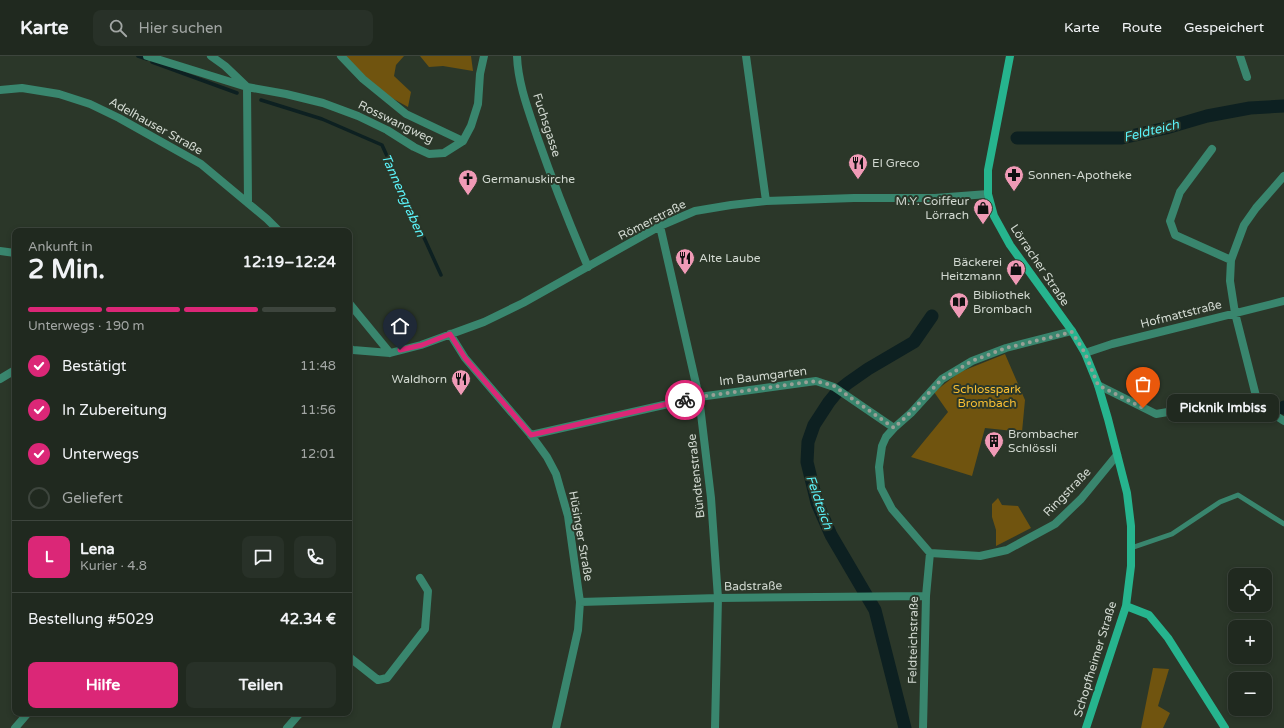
<!DOCTYPE html>
<html lang="de">
<head>
<meta charset="utf-8">
<style>
	body { margin:0; font-family:"Varela Round",sans-serif; background:#283128; color:#f1f3f6; height:100vh; display:flex; flex-direction:column; font-size:15px; white-space:nowrap }
	* { box-sizing:border-box; margin:0 }
	p { font-size:13px; color:#a2a6a4 }
	.icon { flex:none; width:22px; height:22px; fill:none; stroke:currentColor; stroke-width:2; stroke-linecap:round; stroke-linejoin:round }
	.map { position:relative; flex:1; overflow:hidden }
	.panel { position:absolute; left:12px; top:172px; width:340px; height:488px; display:flex; flex-direction:column; background:#20291f; border-radius:8px; box-shadow:0 2px 6px #0003,0 0 0 1px #3d453d }
	.panel>* { flex:none }
	.fabs { position:absolute; left:1228px; top:512px; display:grid; gap:8px }
	.fabs a { display:grid; place-items:center; width:44px; height:44px; border-radius:8px; background:#20291f; box-shadow:0 2px 6px #0003,0 0 0 1px #3d453d; font-size:20px }
	.pin { position:absolute; display:grid; place-items:center; width:34px; height:34px; color:#fff; margin:-41px -17px; border-radius:50% 50% 50% 0; rotate:-45deg; box-shadow:0 0 4px #0007 }
	.pin .icon { rotate:45deg }
	.courier { position:absolute; display:grid; place-items:center; width:40px; height:40px; margin:-20px; border:3px solid #db2777; border-radius:50%; background:#fff; color:#222; box-shadow:0 1px 5px #0007 }
	.bubble { position:absolute; height:28px; border-radius:8px; background:#20291f; box-shadow:0 2px 6px #0003,0 0 0 1px #3d453d; font-size:13px; font-weight:700; line-height:28px; text-align:center }
	.summary em { font-style:normal; font-weight:700 }
	.summary div { display:flex; flex-direction:column-reverse }
	.summary { display:flex; align-items:center; justify-content:space-between; height:68px; padding:0 16px }
	h1 { font-size:26px; font-weight:700; line-height:30px }
	.bar { display:grid; grid-template-columns:repeat(4,1fr); gap:6px 4px; align-content:center; height:48px; padding:0 16px }
	.bar i { height:5px; border-radius:3px; background:#3d453d }
	.bar .selected { background:#db2777 }
	.bar p { grid-column:span 4 }
	.line { display:flex; align-items:center; gap:10px; padding:0 16px; border-top:1px solid #3d453d }
	.line div { flex:1 }
	.round { display:grid; place-items:center; flex:none; width:42px; height:42px; border-radius:8px; background:#283128 }
	ol { padding:0 16px; list-style:none }
	li { display:flex; align-items:center; gap:12px; height:44px }
	li p { margin-inline-start:auto }
	li .icon { padding:4px; border-radius:50%; background:#db2777; color:#fff; stroke-width:4 }
	li:last-child { color:#a2a6a4 }
	li i { width:22px; height:22px; border:2px solid #3d453d; border-radius:50% }
	.action { display:flex; gap:8px; margin-top:auto; padding:8px 16px }
	.action a { flex:1; height:46px; border-radius:8px; background:#db2777; color:#fff; font-size:16px; font-weight:700; line-height:46px; text-align:center }
	.action a+a { background:#283128; color:#f1f3f6 }
	header { display:flex; align-items:center; gap:24px; box-sizing:border-box; height:56px; padding:0 20px; background:#20291f; border-bottom:1px solid #3d453d }
	header strong { font-size:19px }
	nav { display:flex; gap:22px; margin-inline-start:auto; font-size:14px }
	.search { width:280px; height:36px; background:#283128; display:flex; align-items:center; gap:10px; box-sizing:border-box; padding:0 14px; border-radius:8px; color:#a2a6a4; font-size:15px }
	.map>svg:first-child { display:block }
	.green { fill:#70540f }
	.lines { fill:none; stroke-linecap:round; stroke-linejoin:round }
	.stream { stroke:#0d2021; stroke-width:3.5 }
	.canal { stroke:#0d2021; stroke-width:13 }
	.lane { stroke:#39866e; stroke-width:5 }
	.street { stroke:#39866e; stroke-width:8 }
	.secondary { stroke:#26b48e; stroke-width:8 }
	.done { stroke:#97a096; stroke-width:4; stroke-dasharray:0 7.2 }
	.route { stroke:#db2777; stroke-width:5 }
	.labels { text-anchor:middle; stroke-width:4; stroke-linejoin:round; paint-order:stroke }
	.street-label { font-size:12px; fill:#d1d8d0; stroke:#2b3729 }
	.poi-label { font-size:12px; fill:#d1d8d0; stroke:#2b3729; text-anchor:start }
	.park-label { font-size:12px; fill:#f9bf33; stroke:#2b3729 }
	.water-label { font-size:13px; font-style:italic; fill:#5bf2f8; stroke:#2b3729 }
</style>
</head>
<body>
<header>
<strong>Karte</strong>
<div class="search"><svg class="icon" aria-label="search" viewBox="0 0 24 24"><circle cx="10" cy="10" r="6"/><path d="M15 15l6 6"/></svg>Hier suchen</div>
<nav><a>Karte</a><a>Route</a><a>Gespeichert</a></nav>
</header>
<div class="map">
<svg width="1284" height="672" viewBox="0 0 1284 672">
	<rect width="100%" height="100%" fill="#2b3729"/>
	<path class="green" d="M 344,0 L 404,0 L 396,9 L 394,20 L 411,36 L 408,51 L 390,41 L 371,27 Z
		M 420,0 L 471,0 L 473,15 L 443,10 L 429,11 Z
		M 1005,298 L 1025,344 L 1022,376 L 985,372 L 972,420 L 911,401 L 948,356 L 934,336 L 960,316 Z
		M 998,442 L 1002,449 L 1018,450 L 1031,472 L 996,490 L 996,474 L 992,461 L 992,448 Z
		M 1153,612 L 1169,613 L 1158,650 L 1170,657 L 1163,672 L 1141,672 Z"/>
	<g class="lines">
		<path class="stream" d="M 138,0 L 147,3
			M 152,6 L 237,37
			M 261,44 L 322,63 L 382,89 L 441,219"/>
		<path class="canal" d="M 1017,82 L 1122,82 L 1166,72 L 1207,60 L 1250,52 L 1284,50
			M 1283,352 L 1284,351
			M 905,672 L 875,554 L 831,479 L 817,447 L 807,406 L 808,386 L 814,369 L 829,346 L 838,335 L 848,327 L 868,313 L 914,286 L 932,260"/>
		<path class="lane" d="M 1131,492 L 1172,478 L 1220,446 L 1238,439 L 1284,468"/>
		<path class="street" d="M 147,0 L 247,31 L 286,38 L 323,47 L 358,60 L 387,74 L 414,91 L 429,98 L 444,97 L 463,85
			M 211,0 L 225,10 L 247,31 L 248,147
			M 341,0 L 363,23 L 406,58 L 463,85
			M 517,0 C 518,28 529,56 538,83 C 553,126 570,169 588,211
			M 746,0 L 766,145
			M 1240,0 L 1247,21
			M 0,34 L 22,32 L 59,38 L 90,48 L 119,62 L 201,108 L 267,163 L 279,175
			M 463,85 L 471,70 L 478,48 L 480,18 L 484,0
			M 1212,93 L 1180,136 L 1170,165 L 1175,179 L 1231,204
			M 1284,120 L 1256,152 L 1244,169 L 1231,204 L 1230,225 L 1235,257 L 1256,340 L 1273,358 L 1284,365
			M 660,170 L 699,341 L 711,442 L 718,542 L 715,672
			M 0,195 L 15,197
			M 349,247 L 390,297
			M 1072,275 L 1006,292 L 972,305 L 942,323 L 911,357 L 894,372 L 886,381 L 882,390 L 879,411 L 881,432 L 892,453 L 930,497 L 980,500 L 1007,494 L 1055,468 L 1081,443 L 1117,399
			M 450,278 L 465,302 L 531,379 L 547,401 L 556,418 L 568,460 L 580,546 L 578,574 L 556,672
			M 349,292 L 353,294 L 390,297 L 421,289 L 484,266 L 523,247 L 660,170 L 695,155 L 731,149 L 766,145 L 854,142 L 935,142 L 988,138
			M 1085,297 L 1112,288 L 1284,245
			M 0,323 L 15,314
			M 1098,329 L 1156,358 L 1221,347
			M 531,379 L 699,341 L 816,325 L 834,331 L 894,372
			M 580,546 L 718,542 L 926,540
			M 349,601 L 378,624 L 387,622 L 425,573 L 428,535 L 420,522
			M 15,672 L 28,657
			M 287,672 L 300,657
			M 923,672 L 926,540 L 930,497"/>
		<path class="secondary" d="M 1010,0 L 988,114 L 988,138 L 994,160 L 1010,189 L 1072,275 L 1085,297 L 1098,329 L 1108,363 L 1127,437 L 1131,470 L 1131,510 L 1126,550 L 1086,672
			M 1126,550 L 1149,559 L 1168,582 L 1225,672"/>
	</g>
	<g class="lines">
		<path class="done" d="M 685,344 L 699,341 L 816,325 L 834,330 L 894,372 L 911,356 L 942,323 L 972,305 L 1006,292 L 1072,276 L 1085,297 L 1098,329 L 1143,352"/>
		<path class="route" d="M 400,294 L 422,289 L 450,278 L 465,302 L 531,379 L 685,344"/>
	</g>
	<defs>
		<symbol id="restaurant-pin" viewBox="-11 -11 22 30"><path d="M0 17L-7.5 6A9.5 9.5 0 1 1 7.5 6Z" fill="#f09ab6" stroke="#2b3729"/><path d="M-5-6h1v4h1v-4h1v4h1v-4h1v5L-1.5 .5V6h-2V.5L-5-1ZM5-6V6H3V1.5H1.5Q1.5-4 5-6Z" fill="#111"/></symbol>
		<symbol id="pharmacy-pin" viewBox="-11 -11 22 30"><path d="M0 17L-7.5 6A9.5 9.5 0 1 1 7.5 6Z" fill="#f09ab6" stroke="#2b3729"/><path d="M-2-6h4v4h4v4h-4v4h-4v-4h-4v-4h4Z" fill="#111"/></symbol>
		<symbol id="church-pin" viewBox="-11 -11 22 30"><path d="M0 17L-7.5 6A9.5 9.5 0 1 1 7.5 6Z" fill="#f09ab6" stroke="#2b3729"/><path d="M-1.2-6h2.4v3.5h3.3v2.4h-3.3V6h-2.4V-.1h-3.3v-2.4h3.3Z" fill="#111"/></symbol>
		<symbol id="shop-pin" viewBox="-11 -11 22 30"><path d="M0 17L-7.5 6A9.5 9.5 0 1 1 7.5 6Z" fill="#f09ab6" stroke="#2b3729"/><path d="M-5-2.5h2.3a2.7 3.5 0 0 1 5.4 0H5L5.5 6h-11ZM-1.5-2.5h3a1.5 2.3 0 0 0-3 0Z" fill="#111"/></symbol>
		<symbol id="library-pin" viewBox="-11 -11 22 30"><path d="M0 17L-7.5 6A9.5 9.5 0 1 1 7.5 6Z" fill="#f09ab6" stroke="#2b3729"/><path d="M-6-4Q-3-5.5-.7-3.5V5Q-3 3-6 4ZM6-4Q3-5.5 .7-3.5V5Q3 3 6 4Z" fill="#111"/></symbol>
		<symbol id="building-pin" viewBox="-11 -11 22 30"><path d="M0 17L-7.5 6A9.5 9.5 0 1 1 7.5 6Z" fill="#f09ab6" stroke="#2b3729"/><path d="M-4-6H4V6H1V3H-1V6H-4ZM-2.5-4.3h1.7v1.8h-1.7ZM.8-4.3h1.7v1.8H.8ZM-2.5-1h1.7V.8h-1.7ZM.8-1h1.7V.8H.8Z" fill="#111"/></symbol>
	</defs>
	<g fill-rule="evenodd">
		<use href="#restaurant-pin" x="847" y="96" width="22" height="30"/>
		<use href="#pharmacy-pin" x="1003" y="108" width="22" height="30"/>
		<use href="#church-pin" x="457" y="112" width="22" height="30"/>
		<use href="#shop-pin" x="972" y="141" width="22" height="30"/>
		<use href="#restaurant-pin" x="674" y="191" width="22" height="30"/>
		<use href="#shop-pin" x="1005" y="202" width="22" height="30"/>
		<use href="#library-pin" x="948" y="235" width="22" height="30"/>
		<use href="#restaurant-pin" x="450" y="312" width="22" height="30"/>
		<use href="#building-pin" x="983" y="374" width="22" height="30"/>
	</g>
	<g class="labels">
		<g class="street-label">
			<text transform="translate(396 66) rotate(26)" y="4">Rosswangweg</text>
			<text transform="translate(547 69) rotate(72)" y="4">Fuchsgasse</text>
			<text transform="translate(156 70) rotate(29)" y="4">Adelhauser Straße</text>
			<text transform="translate(652 164) rotate(-27)" y="4">Römerstraße</text>
			<text transform="translate(1040 209) rotate(56)" y="4">Lörracher Straße</text>
			<text transform="translate(1181 258) rotate(-14)" y="4">Hofmattstraße</text>
			<text transform="translate(763 320) rotate(-7)" y="4">Im Baumgarten</text>
			<text transform="translate(696 420) rotate(-96)" y="4">Bündtenstraße</text>
			<text transform="translate(1067 436) rotate(-46)" y="4">Ringstraße</text>
			<text transform="translate(581 480) rotate(80)" y="4">Hüsinger Straße</text>
			<text transform="translate(753 530) rotate(-1)" y="4">Badstraße</text>
			<text transform="translate(913 584) rotate(-89)" y="4">Feldteichstraße</text>
			<text transform="translate(1095 603) rotate(-73)" y="4">Schopfheimer Straße</text>
		</g>
		<g class="poi-label">
			<text x="872" y="111">El Greco</text>
			<text x="1028" y="123">Sonnen-Apotheke</text>
			<text x="482" y="127">Germanuskirche</text>
			<text x="969" y="149" text-anchor="end">M.Y. Coiffeur<tspan x="969" dy="14">Lörrach</tspan></text>
			<text x="699" y="206">Alte Laube</text>
			<text x="1002" y="210" text-anchor="end">Bäckerei<tspan x="1002" dy="14">Heitzmann</tspan></text>
			<text x="973" y="243">Bibliothek<tspan x="973" dy="14">Brombach</tspan></text>
			<text x="447" y="327" text-anchor="end">Waldhorn</text>
			<text x="1008" y="382">Brombacher<tspan x="1008" dy="14">Schlössli</tspan></text>
		</g>
		<g class="park-label">
			<text x="987" y="337">Schlosspark<tspan x="987" dy="14">Brombach</tspan></text>
		</g>
		<g class="water-label">
			<text transform="translate(1151 74) rotate(-14)" y="5">Feldteich</text>
			<text transform="translate(404 139) rotate(66)" y="5">Tannengraben</text>
			<text transform="translate(820 446) rotate(71)" y="5">Feldteich</text>
		</g>
	</g>
</svg>
<div class="fabs">
<a><svg class="icon" aria-label="locate" viewBox="0 0 24 24"><circle cx="12" cy="12" r="6"/><path d="M12 2v4M12 18v4M2 12h4M18 12h4"/></svg></a>
<a>+</a>
<a>−</a>
</div>
<div class="pin" style="left:1143px;top:352px;background:#ea580c"><svg class="icon" aria-label="bag" viewBox="0 0 24 24"><path d="M5 8h14l-1 12H6zM9 8a3 3 0 0 1 6 0"/></svg></div>
<div class="pin" style="left:400px;top:294px;background:#1f2937"><svg class="icon" aria-label="home" viewBox="0 0 24 24"><path d="M3 11l9-7 9 7M6 9v11h12V9"/></svg></div>
<div class="courier" style="left:685px;top:344px"><svg class="icon" aria-label="bike" viewBox="0 0 24 24"><circle cx="6" cy="16" r="4"/><circle cx="18" cy="16" r="4"/><path d="M6 16l4-8h5l3 8M10 8l3 8H6M13 5h3"/></svg></div>
<div class="bubble" style="left:1167px;top:338px;width:112px">Picknik Imbiss</div>
<section class="panel">
<div class="summary"><div><h1>2 Min.</h1><p>Ankunft in</p></div><em>12:19–12:24</em></div>
<div class="bar"><i class="selected"></i><i class="selected"></i><i class="selected"></i><i></i><p>Unterwegs · 190 m</p></div>
<ol>
<li><svg class="icon" aria-label="check" viewBox="0 0 24 24"><path d="M5 12l5 5 9-10"/></svg>Bestätigt<p>11:48</p></li>
<li><svg class="icon" aria-label="check" viewBox="0 0 24 24"><path d="M5 12l5 5 9-10"/></svg>In Zubereitung<p>11:56</p></li>
<li><svg class="icon" aria-label="check" viewBox="0 0 24 24"><path d="M5 12l5 5 9-10"/></svg>Unterwegs<p>12:01</p></li>
<li><i></i>Geliefert</li>
</ol>
<div class="line" style="height:72px"><b class="round" style="background:#db2777;color:#fff">L</b><div><b>Lena</b><p>Kurier · 4.8</p></div><a class="round"><svg class="icon" aria-label="chat" viewBox="0 0 24 24"><path d="M4 5h16v11H9l-5 4z"/></svg></a><a class="round"><svg class="icon" aria-label="phone" viewBox="0 0 24 24"><path d="M5 4h4l2 5-3 2q2 4 5 5l2-3 5 2v4C11 20 4 13 5 4z"/></svg></a></div>
<div class="line" style="height:52px"><div>Bestellung #5029</div><b>42.34 €</b></div>
<div class="action"><a>Hilfe</a><a>Teilen</a></div>
</section>
</div>
</body>
</html>
